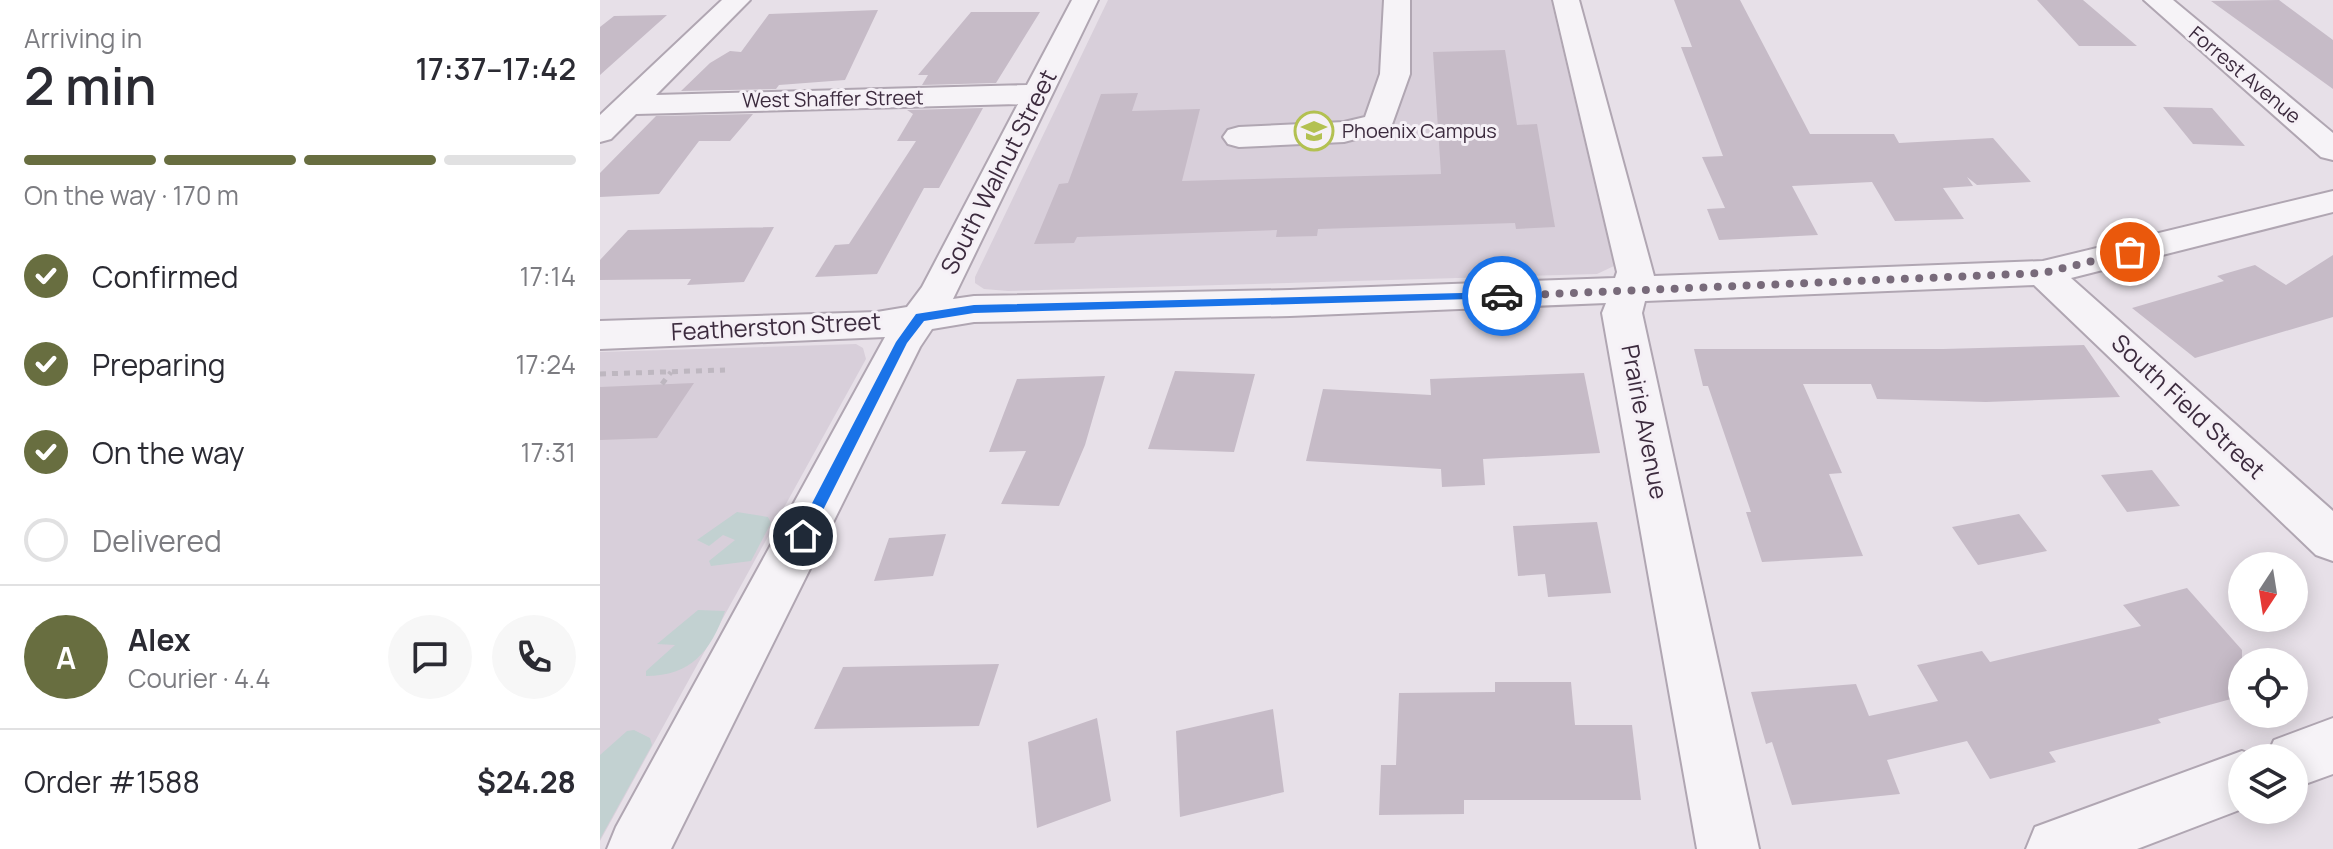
<!DOCTYPE html>
<html lang="en">
<head>
<meta charset="utf-8">
<style>
	body { margin:0; font-family:Manrope,sans-serif; background:#f7f7f7; color:#2b2b33; height:100vh; display:flex; flex-direction:column; font-size:30px; white-space:nowrap }
	* { box-sizing:border-box; margin:0 }
	p { font-size:26px; color:#7c7c81 }
	.icon { flex:none; width:44px; height:44px; fill:none; stroke:currentColor; stroke-width:2; stroke-linecap:round; stroke-linejoin:round }
	.map { position:relative; flex:1; overflow:hidden }
	.drawer { display:flex; flex-direction:column; background:#fff; width:600px }
	.drawer>* { flex:none }
	.needle { width:52px; rotate:192deg }
	.fabs { position:absolute; left:1628px; top:552px; display:grid; gap:16px }
	.fabs a { display:grid; place-items:center; width:80px; height:80px; border-radius:50%; background:#fff; box-shadow:0 4px 20px #0003; font-size:40px }
	.pin { position:absolute; display:grid; place-items:center; width:68px; height:68px; color:#fff; margin:-34px; border:4px solid #fff; border-radius:50%; box-shadow:0 2px 8px #0007 }
	.courier { position:absolute; display:grid; place-items:center; width:80px; height:80px; margin:-40px; border:6px solid #1a73e8; border-radius:50%; background:#fff; color:#222; box-shadow:0 2px 10px #0007 }
	.head em { font-style:normal; font-weight:600 }
	.head div { display:flex; flex-direction:column-reverse }
	.head { display:flex; align-items:center; justify-content:space-between; height:136px; padding:0 24px }
	h1 { font-size:52px; font-weight:600; line-height:60px }
	.bar { display:grid; grid-template-columns:repeat(4,1fr); gap:12px 8px; align-content:center; height:96px; padding:0 24px }
	.bar i { height:10px; border-radius:6px; background:#e1e1e2 }
	.bar .active { background:#686e40 }
	.bar p { grid-column:span 4 }
	.line { display:flex; align-items:center; gap:20px; padding:0 24px; border-top:2px solid #e1e1e2 }
	.line div { flex:1 }
	.round { display:grid; place-items:center; flex:none; width:84px; height:84px; border-radius:42px; background:#f7f7f7 }
	ol { padding:0 24px; list-style:none }
	li { display:flex; align-items:center; gap:24px; height:88px }
	li p { margin-inline-start:auto }
	li .icon { padding:8px; border-radius:50%; background:#686e40; color:#fff; stroke-width:4 }
	li:last-child { color:#7c7c81 }
	li i { width:44px; height:44px; border:4px solid #e1e1e2; border-radius:50% }
	main { display:flex; flex:1; min-height:0 }
	.map>svg:first-child { display:block }
	.built { fill:#d8cfda }
	.green { fill:#c2d1d1 }
	.building { fill:#c6bbc7 }
	.lines { fill:none; stroke-linecap:round; stroke-linejoin:round }
	.minor-casing { stroke:#b0a6b2; stroke-width:4 }
	.path { stroke:#beb7c0; stroke-width:5; stroke-dasharray:6 6; stroke-linecap:butt }
	.minor { fill:#f6f3f7; fill-rule:evenodd }
	.route { fill:#1a73e8 }
	.done { stroke:#786a7a; stroke-width:8; stroke-dasharray:0 14.4 }
	.labels { text-anchor:middle; stroke-width:6; stroke-linejoin:round; paint-order:stroke }
	.far-street-label { font-size:20px; fill:#3c2b3e; stroke:#f5f0f6 }
	.far-poi-label { font-size:20px; fill:#3c2b3e; stroke:#f5f0f6; text-anchor:start }
	.street-label { font-size:24px; fill:#3c2b3e; stroke:#f5f0f6 }
</style>
</head>
<body>
<main>
<section class="drawer">
<div class="head"><div><h1>2 min</h1><p>Arriving in</p></div><em>17:37–17:42</em></div>
<div class="bar"><i class="active"></i><i class="active"></i><i class="active"></i><i></i><p>On the way · 170 m</p></div>
<ol>
<li><svg class="icon" aria-label="check" viewBox="0 0 24 24"><path d="M5 12l5 5 9-10"/></svg>Confirmed<p>17:14</p></li>
<li><svg class="icon" aria-label="check" viewBox="0 0 24 24"><path d="M5 12l5 5 9-10"/></svg>Preparing<p>17:24</p></li>
<li><svg class="icon" aria-label="check" viewBox="0 0 24 24"><path d="M5 12l5 5 9-10"/></svg>On the way<p>17:31</p></li>
<li><i></i>Delivered</li>
</ol>
<div class="line" style="height:144px"><b class="round" style="background:#686e40;color:#fff">A</b><div><b>Alex</b><p>Courier · 4.4</p></div><a class="round"><svg class="icon" aria-label="chat" viewBox="0 0 24 24"><path d="M4 5h16v11H9l-5 4z"/></svg></a><a class="round"><svg class="icon" aria-label="phone" viewBox="0 0 24 24"><path d="M5 4h4l2 5-3 2q2 4 5 5l2-3 5 2v4C11 20 4 13 5 4z"/></svg></a></div>
<div class="line" style="height:104px"><div>Order #1588</div><b>$24.28</b></div>
</section>
<div class="map">
<svg width="1733" height="849" viewBox="0 0 1733 849">
	<rect width="100%" height="100%" fill="#e7e0e8"/>
	<path class="built" d="M 508,0 L 951,0 L 1014,266 L 997,274 L 408,291 L 384,289 L 375,283 L 375,277 Z
		M 256,344 L 263,348 L 266,359 L 0,841 L 0,352 Z"/>
	<path class="green" d="M 137,512 L 168,517 L 171,523 L 151,561 L 111,566 L 109,561 L 135,540 L 123,535 L 109,546 L 97,540 Z
		M 98,610 L 125,611 C 111,651 91,676 46,676 L 46,671 L 75,645 L 57,644 Z
		M 34,730 L 50,738 L 52,745 L 0,839 L 0,755 L 27,731 Z"/>
	<path class="building" d="M 1074,0 L 1140,0 L 1210,134 L 1294,134 L 1299,143 L 1393,138 L 1431,182 L 1377,185 L 1367,177 L 1373,186 L 1343,188 L 1364,219 L 1295,221 L 1272,182 L 1192,186 L 1218,235 L 1119,240 L 1107,209 L 1125,208 L 1102,157 L 1123,156 L 1081,47 L 1092,47 Z
		M 1437,0 L 1483,0 L 1537,46 L 1479,46 Z
		M 1679,0 L 1733,40 L 1733,89 L 1611,1 Z
		M 278,10 L 245,80 L 179,85 L 176,89 L 81,91 L 110,63 L 130,51 L 141,52 L 169,14 Z
		M 371,12 L 440,12 L 396,83 L 322,85 L 328,75 L 318,75 Z
		M 67,15 L 0,75 L 0,27 L 14,16 Z
		M 905,50 L 917,125 L 937,124 L 955,227 L 916,229 L 915,223 L 718,229 L 717,236 L 676,237 L 677,230 L 477,237 L 474,243 L 434,244 L 459,184 L 468,183 L 501,94 L 538,93 L 532,111 L 600,109 L 582,181 L 841,174 L 833,52 Z
		M 1563,107 L 1612,108 L 1645,146 L 1593,144 Z
		M 383,108 L 339,188 L 324,188 L 277,274 L 215,277 L 235,245 L 249,244 L 316,141 L 297,141 L 313,114 L 307,110 Z
		M 153,114 L 130,141 L 99,141 L 59,194 L 0,197 L 0,173 L 56,116 Z
		M 174,227 L 144,282 L 87,285 L 91,279 L 0,280 L 0,260 L 28,230 Z
		M 1733,255 L 1733,317 L 1595,358 L 1532,308 L 1624,281 L 1617,276 L 1655,265 L 1686,285 Z
		M 1484,345 L 1520,397 L 1386,402 L 1277,399 L 1271,384 L 1203,384 L 1242,473 L 1229,474 L 1263,556 L 1162,562 L 1146,512 L 1151,512 L 1108,386 L 1103,386 L 1094,349 L 1343,349 Z
		M 575,371 L 655,374 L 634,452 L 548,449 Z
		M 984,373 L 1000,453 L 883,459 L 885,485 L 842,487 L 841,469 L 706,461 L 723,389 L 831,395 L 830,379 Z
		M 505,376 L 485,445 L 459,506 L 401,504 L 426,451 L 389,452 L 417,379 Z
		M 94,383 L 57,438 L 0,440 L 0,387 Z
		M 1552,470 L 1580,506 L 1527,512 L 1501,475 Z
		M 1419,514 L 1447,551 L 1378,565 L 1352,527 Z
		M 997,522 L 1011,593 L 948,597 L 945,574 L 918,576 L 913,526 Z
		M 346,534 L 333,576 L 274,581 L 289,538 Z
		M 1587,588 L 1642,650 L 1642,696 L 1558,719 L 1561,723 L 1449,752 L 1456,762 L 1390,779 L 1367,741 L 1287,760 L 1300,794 L 1192,805 L 1172,742 L 1166,744 L 1151,692 L 1256,684 L 1269,716 L 1338,701 L 1317,665 L 1382,651 L 1390,662 L 1541,626 L 1523,605 Z
		M 399,664 L 379,726 L 214,729 L 243,667 Z
		M 895,682 L 971,682 L 975,725 L 1032,725 L 1041,800 L 864,800 L 864,814 L 779,815 L 781,765 L 796,765 L 799,693 L 895,692 Z
		M 673,709 L 684,792 L 580,817 L 576,731 Z
		M 497,718 L 511,801 L 437,828 L 428,742 Z"/>
	<g class="lines">
		<defs>
			<path id="minor" d="M 122,0 L 150,0 L 56,95 L 427,85 L 472,0 L 498,0 L 353,299 L 374,296 L 690,290 L 1015,278 L 1017,272 L 953,0 L 979,0 L 1054,276 L 1443,261 L 1733,191 L 1733,212 L 1471,278 L 1733,511 L 1733,561 L 1716,555 L 1434,285 L 1045,301 L 1042,313 L 1159,849 L 1097,849 L 1002,313 L 1006,303 L 690,316 L 374,322 L 332,329 L 320,347 L 71,849 L 7,849 L 16,827 L 285,337 L 0,349 L 0,321 L 277,312 L 307,307 L 322,287 L 418,104 L 36,114 L 11,139 L 0,142 L 0,115 Z
				M 784,0 L 810,0 L 810,74 L 790,130 L 744,142 L 639,147 L 628,144 L 623,137 L 628,130 L 639,127 L 744,122 L 765,117 L 780,74 Z
				M 1544,0 L 1573,0 L 1733,133 L 1733,160 L 1721,157 Z
				M 1733,718 L 1733,774 L 1694,788 L 1694,758 L 1666,758 L 1674,740 Z
				M 1642,751 L 1659,758 L 1642,758 L 1642,809 L 1537,849 L 1426,849 L 1435,827 Z"/>
		</defs>
		<use href="#minor" class="minor-casing"/>
		<path class="path" d="M 0,374 L 125,370
			M 62,384 L 71,372"/>
		<use href="#minor" class="minor"/>
	</g>
	<path class="route" d="M 902,292 L 906,293 L 906,298 L 374,313 L 324,321 L 307,343 L 208,540 L 203,542 L 195,536 L 296,342 L 316,314 L 374,305 Z"/>
	<g class="lines">
		<path class="done" d="M 902,296 L 1443,273 L 1530,252"/>
	</g>
	<defs>
		<symbol id="school-ring" viewBox="-11 -11 22 22"><circle r="9.5" fill="#f5f0f6" stroke="#b3c151" stroke-width="1.5"/><path d="M0-5L7-2L0 1L-7-2ZM-4 1L0 2.5L4 1V4Q0 6-4 4Z" fill="#b3c151"/></symbol>
	</defs>
	<g fill-rule="evenodd">
		<use href="#school-ring" x="692" y="109" width="44" height="44"/>
	</g>
	<g class="labels">
		<g class="far-street-label">
			<text transform="translate(1645 75) rotate(40)" y="7">Forrest Avenue</text>
			<text transform="translate(233 99) rotate(-1)" y="7">West Shaffer Street</text>
		</g>
		<g class="far-poi-label">
			<text x="742" y="138">Phoenix Campus</text>
		</g>
		<g class="street-label">
			<text transform="translate(399 172) rotate(-63)" y="8">South Walnut Street</text>
			<text transform="translate(176 327) rotate(-3)" y="8">Featherston Street</text>
			<text transform="translate(1588 407) rotate(43)" y="8">South Field Street</text>
			<text transform="translate(1044 422) rotate(79)" y="8">Prairie Avenue</text>
		</g>
	</g>
</svg>
<div class="fabs">
<a><svg class="needle" viewBox="-14 -14 28 28"><path d="M0-13l5 13h-10z" fill="#e53935"/><path d="M0 13l5-13h-10z" fill="#7c7c81"/></svg></a>
<a><svg class="icon" aria-label="locate" viewBox="0 0 24 24"><circle cx="12" cy="12" r="6"/><path d="M12 2v4M12 18v4M2 12h4M18 12h4"/></svg></a>
<a><svg class="icon" aria-label="layers" viewBox="0 0 24 24"><path d="M12 4l9 5-9 5-9-5zM3 14l9 5 9-5"/></svg></a>
</div>
<div class="pin" style="left:1530px;top:252px;background:#ea580c"><svg class="icon" aria-label="bag" viewBox="0 0 24 24"><path d="M5 8h14l-1 12H6zM9 8a3 3 0 0 1 6 0"/></svg></div>
<div class="pin" style="left:203px;top:536px;background:#1f2937"><svg class="icon" aria-label="home" viewBox="0 0 24 24"><path d="M3 11l9-7 9 7M6 9v11h12V9"/></svg></div>
<div class="courier" style="left:902px;top:296px"><svg class="icon" aria-label="car" viewBox="0 0 24 24"><path d="M5 17H2v-5l4-1 3-4h7l3 4 3 1v5h-3M9 17h6M6 11h13"/><circle cx="7" cy="17" r="2"/><circle cx="17" cy="17" r="2"/></svg></div>
</div>
</main>
</body>
</html>
